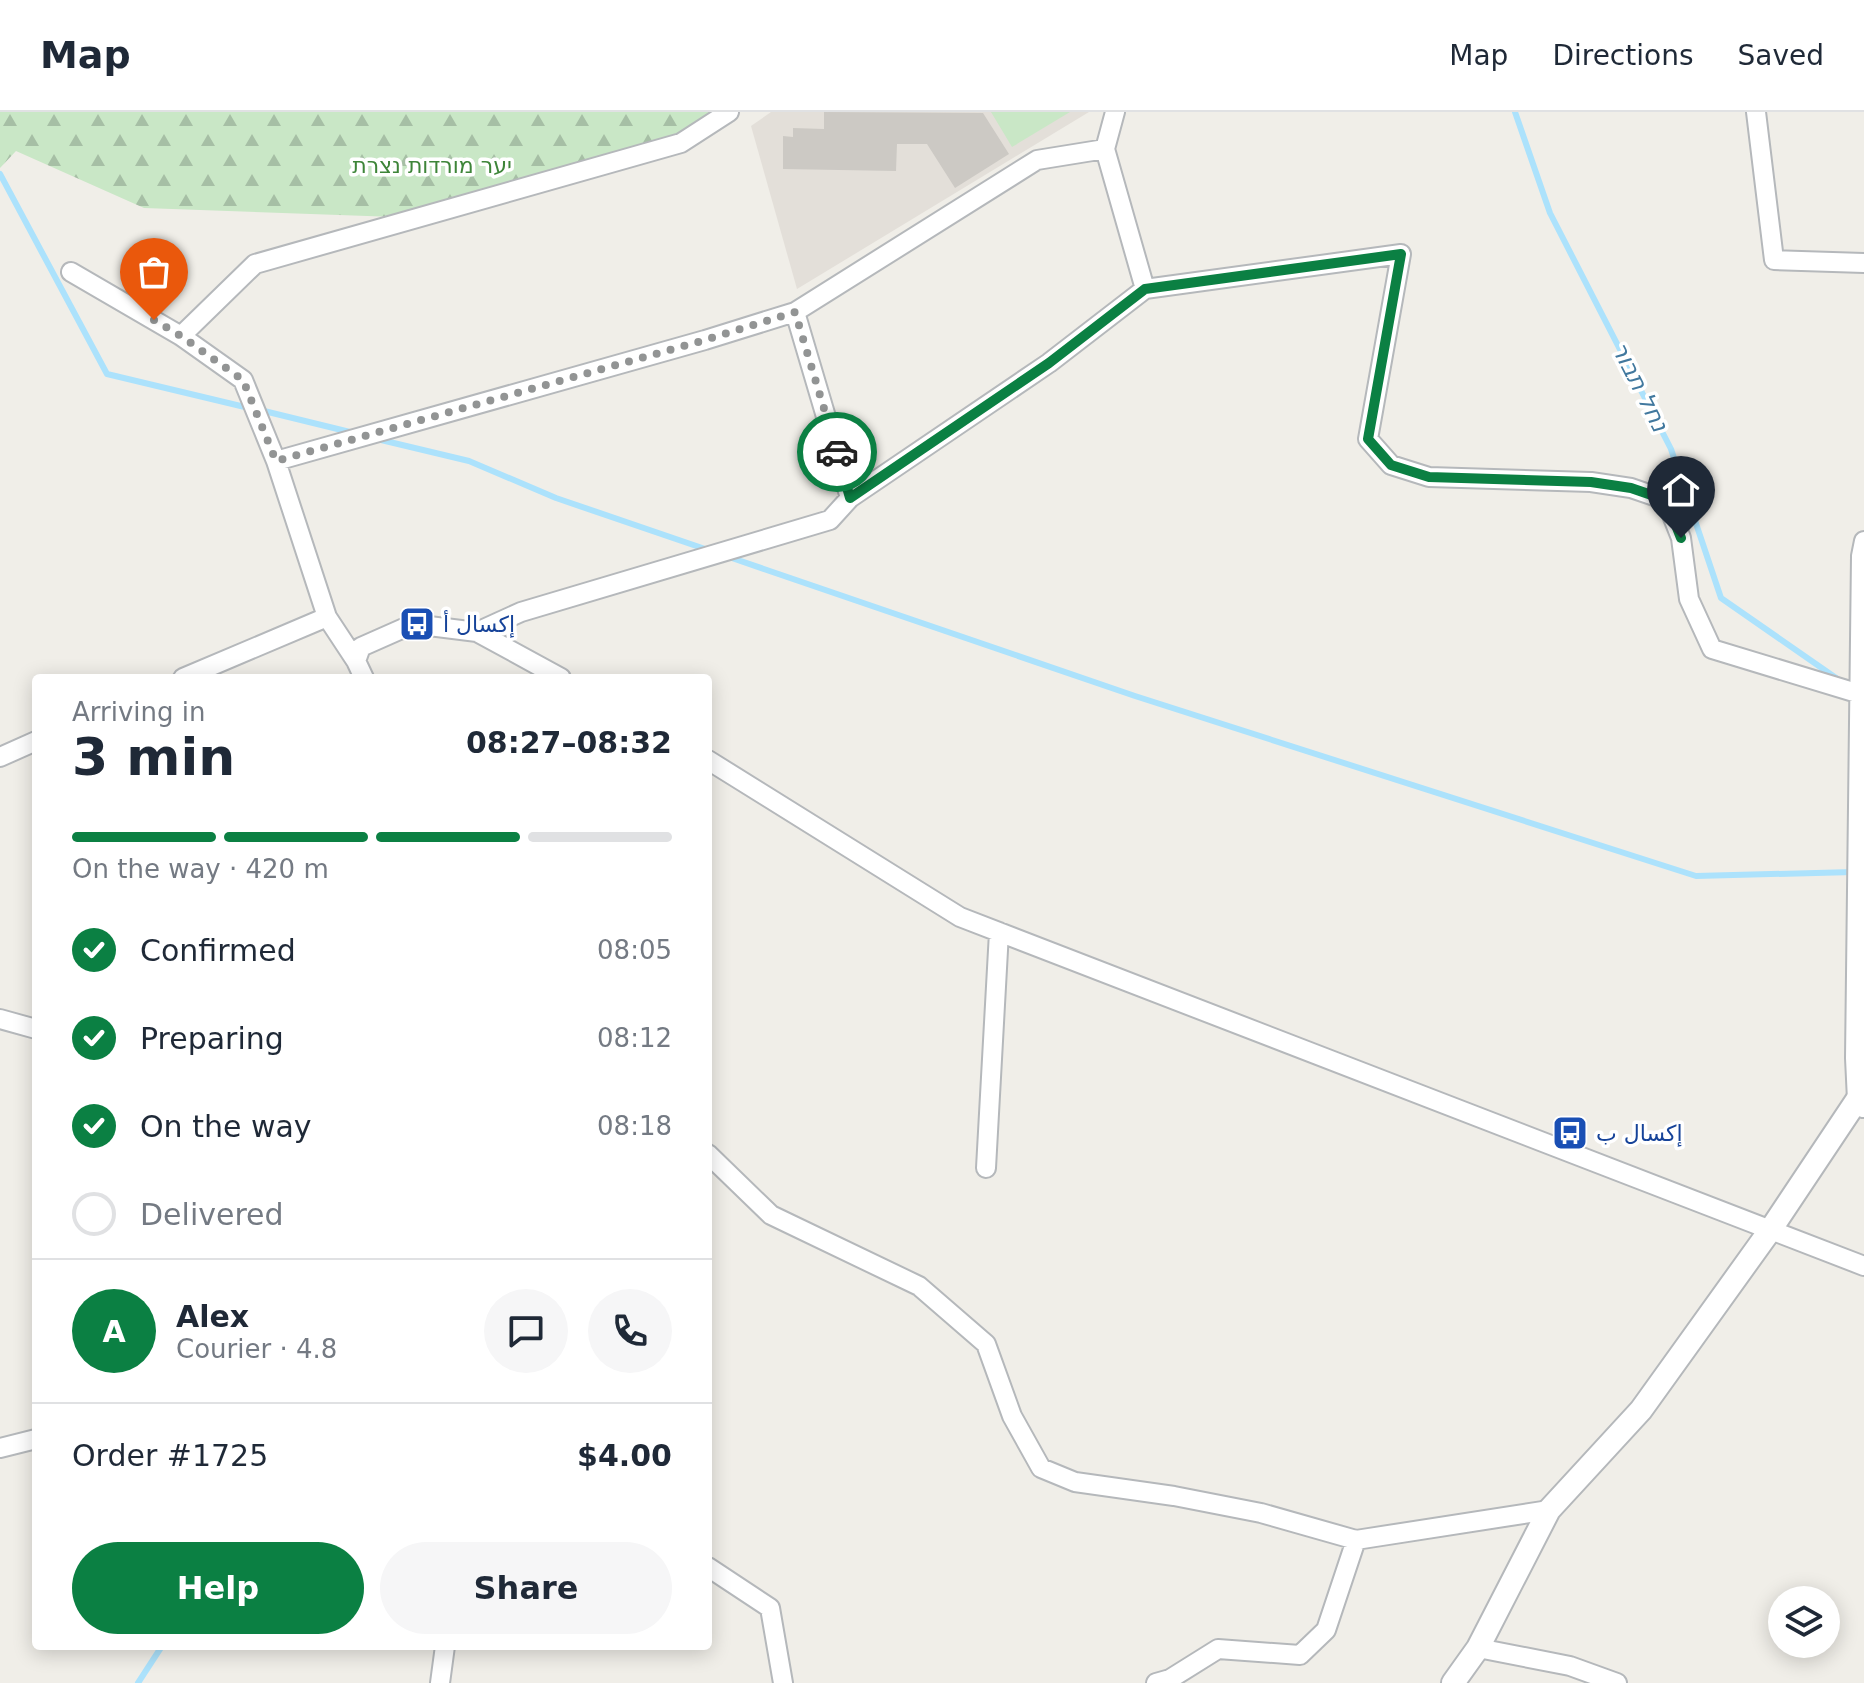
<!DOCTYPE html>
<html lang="en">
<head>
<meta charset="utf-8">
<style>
	body { margin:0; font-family:"DejaVu Sans",Vazirmatn,Heebo,sans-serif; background:#f6f6f7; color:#1f2937; height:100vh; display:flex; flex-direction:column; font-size:30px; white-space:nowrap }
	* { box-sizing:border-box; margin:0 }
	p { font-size:26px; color:#747a83 }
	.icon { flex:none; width:44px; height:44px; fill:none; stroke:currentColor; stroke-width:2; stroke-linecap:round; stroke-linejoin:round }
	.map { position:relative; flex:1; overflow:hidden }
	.details { position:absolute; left:32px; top:562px; width:680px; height:976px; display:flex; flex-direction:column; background:#fff; border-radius:8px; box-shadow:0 4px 20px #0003 }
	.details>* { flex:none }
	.controls { position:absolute; left:1768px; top:1474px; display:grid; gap:16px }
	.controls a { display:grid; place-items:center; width:72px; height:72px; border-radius:50%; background:#fff; box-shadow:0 4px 20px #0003; font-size:40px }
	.pin { position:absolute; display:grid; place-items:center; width:68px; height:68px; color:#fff; margin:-82px -34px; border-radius:50% 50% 50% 0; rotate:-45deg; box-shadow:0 0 8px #0007 }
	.pin .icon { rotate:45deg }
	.courier { position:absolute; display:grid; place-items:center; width:80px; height:80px; margin:-40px; border:6px solid #0b8043; border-radius:50%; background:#fff; color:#222; box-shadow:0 2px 10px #0007 }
	.headline em { font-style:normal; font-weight:700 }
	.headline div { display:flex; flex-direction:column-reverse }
	.headline { display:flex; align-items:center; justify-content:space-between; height:136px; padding:0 40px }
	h1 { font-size:52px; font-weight:700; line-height:60px }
	.bar { display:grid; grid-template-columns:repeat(4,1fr); gap:12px 8px; align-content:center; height:96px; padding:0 40px }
	.bar i { height:10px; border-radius:6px; background:#e0e1e3 }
	.bar .on { background:#0b8043 }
	.bar p { grid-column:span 4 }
	.line { display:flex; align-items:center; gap:20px; padding:0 40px; border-top:2px solid #e0e1e3 }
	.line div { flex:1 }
	.round { display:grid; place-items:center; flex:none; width:84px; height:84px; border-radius:42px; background:#f6f6f7 }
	ol { padding:0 40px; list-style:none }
	li { display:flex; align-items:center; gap:24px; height:88px }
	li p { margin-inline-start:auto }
	li .icon { padding:8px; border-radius:50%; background:#0b8043; color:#fff; stroke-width:4 }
	li:last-child { color:#747a83 }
	li i { width:44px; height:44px; border:4px solid #e0e1e3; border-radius:50% }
	.cta { display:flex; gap:16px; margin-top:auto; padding:16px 40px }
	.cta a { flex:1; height:92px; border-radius:48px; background:#0b8043; color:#fff; font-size:32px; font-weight:700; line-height:92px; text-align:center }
	.cta a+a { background:#f6f6f7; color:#1f2937 }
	header { display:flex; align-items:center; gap:48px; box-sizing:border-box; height:112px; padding:0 40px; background:#fff; border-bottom:2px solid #e0e1e3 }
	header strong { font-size:38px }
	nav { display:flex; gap:44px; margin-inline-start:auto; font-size:28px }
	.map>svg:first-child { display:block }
	.education { fill:#e3dfd9 }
	.forest { fill:url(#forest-firs) }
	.garden { fill:#c9e7c6 }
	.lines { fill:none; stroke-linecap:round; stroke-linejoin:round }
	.stream { stroke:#ace2fc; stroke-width:6 }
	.building { fill:#ccc9c4 }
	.minor-casing { stroke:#b5b8bb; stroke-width:22 }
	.tertiary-casing { stroke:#b5b8bb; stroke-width:26 }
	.minor { stroke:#fff; stroke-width:18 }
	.tertiary { stroke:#fff; stroke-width:22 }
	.done { stroke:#929494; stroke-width:8; stroke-dasharray:0 14.4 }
	.route { stroke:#0b8043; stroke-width:10 }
	.labels { text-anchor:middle; stroke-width:7; stroke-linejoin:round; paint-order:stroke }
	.park-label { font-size:22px; fill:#3e8539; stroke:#fff }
	.transit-label { font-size:22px; fill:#164399; stroke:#fff; text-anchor:start }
	.water-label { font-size:24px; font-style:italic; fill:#41789e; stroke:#fff }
</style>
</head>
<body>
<header>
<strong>Map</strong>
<nav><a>Map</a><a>Directions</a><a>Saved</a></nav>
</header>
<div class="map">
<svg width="1864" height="1571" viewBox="0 0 1864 1571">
	<defs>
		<pattern id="forest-firs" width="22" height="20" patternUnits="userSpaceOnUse" patternTransform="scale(2)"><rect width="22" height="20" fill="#c9e7c6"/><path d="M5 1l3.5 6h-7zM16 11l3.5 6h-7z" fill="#a6bfa5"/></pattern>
	</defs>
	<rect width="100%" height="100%" fill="#f0eee8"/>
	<path class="education" d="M 771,0 L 1089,0 L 797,177 L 751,14 Z"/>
	<path class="forest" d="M 0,0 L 736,0 L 608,53 L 452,107 L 144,96 L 16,39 L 0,56 Z"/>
	<path class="garden" d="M 991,0 L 1070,0 L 1012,35 Z"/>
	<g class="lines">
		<path class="stream" d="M 1515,0 L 1550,101 L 1671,337 L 1721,486 L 1839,568
			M 0,62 L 107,262 L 249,296
			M 260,298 L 354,321
			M 377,327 L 469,349 L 556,386 L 711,439
			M 729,445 L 1135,584 L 1696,764 L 1854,760
			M 138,1571 L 162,1534"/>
	</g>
	<path class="building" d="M 824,0 L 983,1 L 1009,42 L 955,76 L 927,32 L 897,32 L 896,59 L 783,57 L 783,24 L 793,25 L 793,16 L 824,17 Z"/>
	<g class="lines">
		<defs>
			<path id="minor" d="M 1115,0 L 1105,37 L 1145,177
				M 1756,0 L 1774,148 L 1864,151
				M 71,160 L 181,224 L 243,268 L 276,349 L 327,505 L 356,549 L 364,566
				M 795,200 L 850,386
				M 181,224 L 255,152 L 681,31 L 729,0
				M 276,349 L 705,228 L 795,200 L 1037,48 L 1105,37
				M 477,520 L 521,500 L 830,408 L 850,386 L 1049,251 L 1145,177 L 1401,142 L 1368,327 L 1391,353 L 1429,365 L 1591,370 L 1631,376 L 1666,388 L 1681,426 L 1689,487 L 1712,537 L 1860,582
				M 356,549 L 361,535 L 413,512 L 477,520 L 561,566
				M 183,566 L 327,505
				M 0,645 L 36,629
				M 708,648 L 960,805 L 1864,1154
				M 0,907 L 36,917
				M 1863,996 L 1857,988 L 1855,946 L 1861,444 L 1864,429
				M 708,1042 L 771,1103 L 919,1174 L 986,1232 L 1012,1304 L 1041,1356 L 1075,1370 L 1174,1384 L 1261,1401 L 1356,1428
				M 986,1056 L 999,820
				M 0,1336 L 36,1327
				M 708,1455 L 770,1496 L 783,1571
				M 1478,1536 L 1570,1554 L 1617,1571
				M 440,1571 L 445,1534
				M 1156,1571 L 1170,1567 L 1218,1537 L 1300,1543 L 1326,1518 L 1356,1428 L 1549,1398"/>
			<path id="tertiary" d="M 1453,1571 L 1478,1536 L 1549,1398 L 1641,1298 L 1771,1117 L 1857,988 L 1864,985"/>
		</defs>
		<use href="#minor" class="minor-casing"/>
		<use href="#tertiary" class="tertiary-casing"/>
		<use href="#minor" class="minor"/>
		<use href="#tertiary" class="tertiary"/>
	</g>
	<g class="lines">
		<path class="done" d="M 154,208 L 181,224 L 243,268 L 276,349 L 705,228 L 795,200 L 837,340"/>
		<path class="route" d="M 837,340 L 850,386 L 1049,251 L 1145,177 L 1401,142 L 1368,327 L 1391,353 L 1429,365 L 1591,370 L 1631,376 L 1666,388 L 1681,426"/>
	</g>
	<defs>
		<symbol id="bus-square" viewBox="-11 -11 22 22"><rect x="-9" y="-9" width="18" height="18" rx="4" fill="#1a4fb4" stroke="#fff"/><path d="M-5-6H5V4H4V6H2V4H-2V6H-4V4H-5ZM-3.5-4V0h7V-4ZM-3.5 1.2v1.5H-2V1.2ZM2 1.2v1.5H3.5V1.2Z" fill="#fff"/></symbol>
	</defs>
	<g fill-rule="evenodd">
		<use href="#bus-square" x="397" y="492" width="40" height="40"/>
		<use href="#bus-square" x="1550" y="1001" width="40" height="40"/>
	</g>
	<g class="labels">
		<g class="park-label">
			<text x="432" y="61">יער מורדות נצרת</text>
		</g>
		<g class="transit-label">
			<text x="443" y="520">إكسال أ</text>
			<text x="1596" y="1029">إكسال ب</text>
		</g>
		<g class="water-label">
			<text transform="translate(1640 275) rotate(63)" y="8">נחל תבור</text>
		</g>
	</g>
</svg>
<div class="controls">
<a><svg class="icon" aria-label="layers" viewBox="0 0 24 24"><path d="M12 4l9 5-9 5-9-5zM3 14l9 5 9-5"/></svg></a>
</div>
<div class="pin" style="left:154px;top:208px;background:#ea580c"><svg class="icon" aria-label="bag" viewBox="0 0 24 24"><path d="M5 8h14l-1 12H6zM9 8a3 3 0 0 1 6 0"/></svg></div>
<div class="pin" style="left:1681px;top:426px;background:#1f2937"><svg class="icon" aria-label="home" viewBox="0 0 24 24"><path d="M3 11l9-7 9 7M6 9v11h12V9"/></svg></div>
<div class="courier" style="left:837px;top:340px"><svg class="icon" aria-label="car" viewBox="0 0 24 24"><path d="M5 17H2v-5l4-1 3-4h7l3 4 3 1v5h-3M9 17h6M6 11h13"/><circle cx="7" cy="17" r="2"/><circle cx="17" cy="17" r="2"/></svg></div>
<section class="details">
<div class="headline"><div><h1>3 min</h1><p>Arriving in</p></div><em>08:27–08:32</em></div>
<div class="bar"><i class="on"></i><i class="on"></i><i class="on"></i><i></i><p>On the way · 420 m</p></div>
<ol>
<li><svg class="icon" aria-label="check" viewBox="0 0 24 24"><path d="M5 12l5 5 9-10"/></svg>Confirmed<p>08:05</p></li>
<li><svg class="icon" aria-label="check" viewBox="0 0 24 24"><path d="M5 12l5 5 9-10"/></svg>Preparing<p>08:12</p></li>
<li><svg class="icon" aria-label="check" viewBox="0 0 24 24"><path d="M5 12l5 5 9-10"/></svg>On the way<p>08:18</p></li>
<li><i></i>Delivered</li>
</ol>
<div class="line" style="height:144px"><b class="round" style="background:#0b8043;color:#fff">A</b><div><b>Alex</b><p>Courier · 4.8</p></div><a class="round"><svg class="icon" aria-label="chat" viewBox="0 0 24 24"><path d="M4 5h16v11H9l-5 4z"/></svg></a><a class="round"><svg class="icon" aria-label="phone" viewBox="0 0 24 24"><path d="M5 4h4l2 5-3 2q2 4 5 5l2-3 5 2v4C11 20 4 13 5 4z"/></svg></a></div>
<div class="line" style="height:104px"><div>Order #1725</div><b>$4.00</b></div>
<div class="cta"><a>Help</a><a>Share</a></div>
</section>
</div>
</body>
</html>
